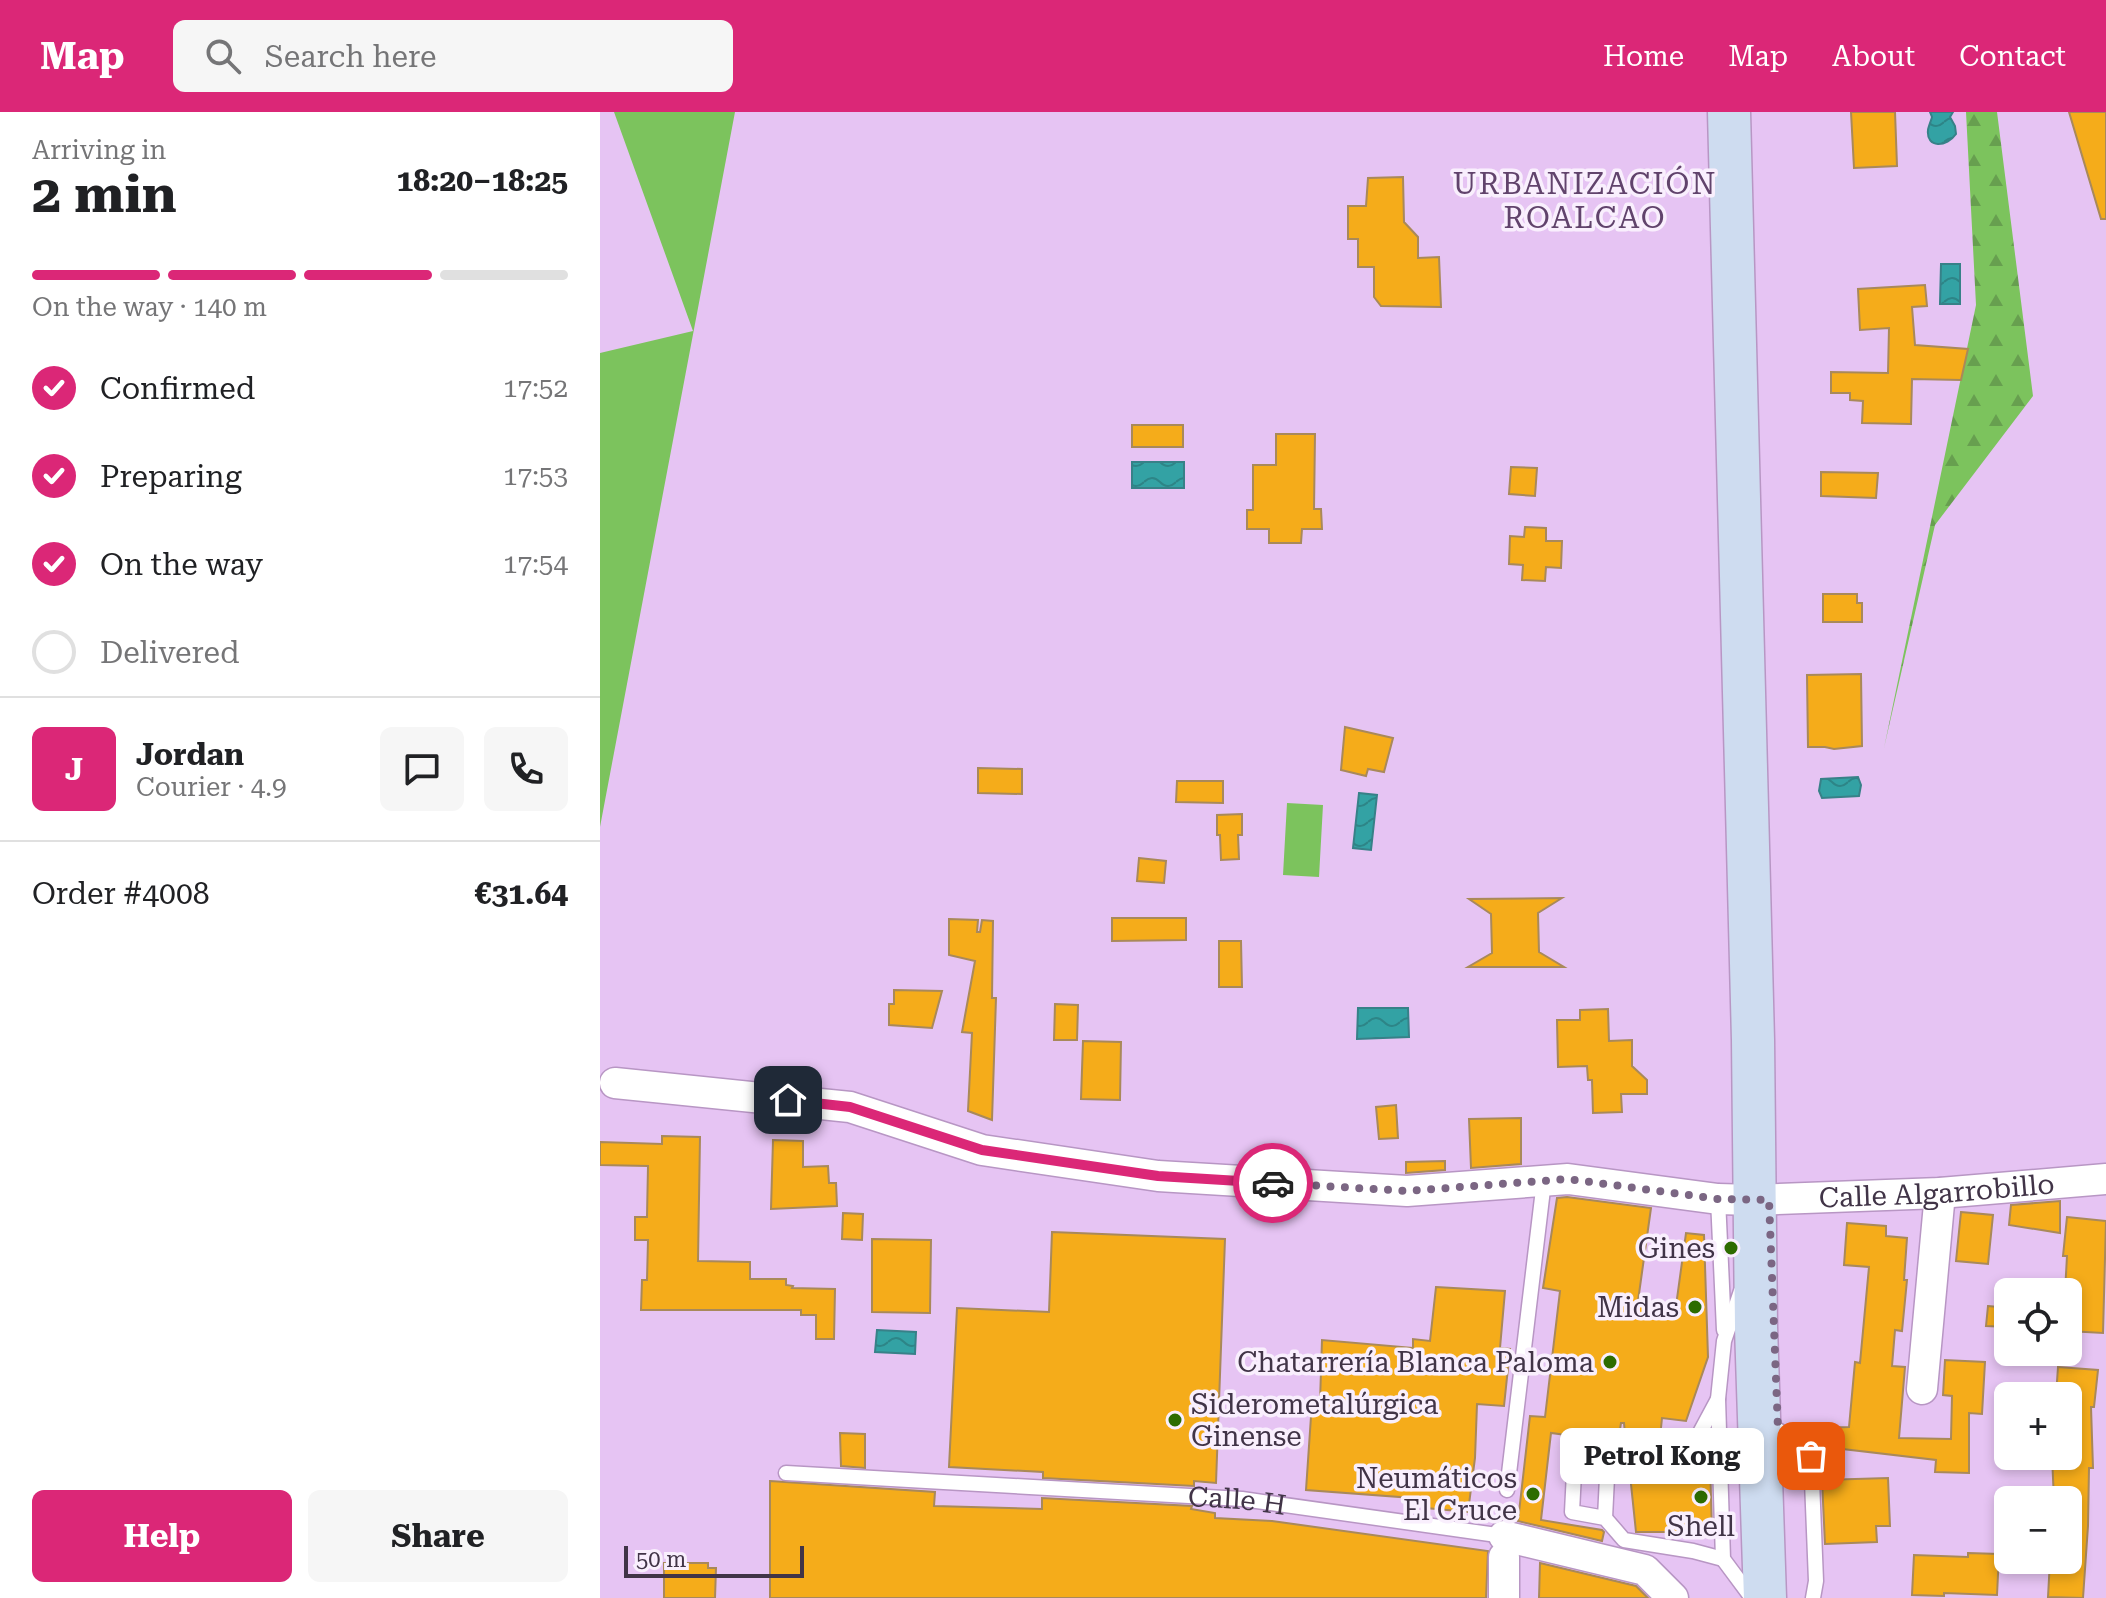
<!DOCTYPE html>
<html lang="en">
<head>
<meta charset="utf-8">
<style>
	body { margin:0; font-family:"Roboto Serif",serif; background:#f6f6f6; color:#202124; height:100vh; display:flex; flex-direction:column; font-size:30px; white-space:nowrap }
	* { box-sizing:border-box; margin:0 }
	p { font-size:26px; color:#757577 }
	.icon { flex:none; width:44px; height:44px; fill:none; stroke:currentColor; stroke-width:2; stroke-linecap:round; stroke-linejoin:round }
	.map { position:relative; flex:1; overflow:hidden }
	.panel { display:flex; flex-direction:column; background:#fff; width:600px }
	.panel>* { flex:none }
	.controls { position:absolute; left:1394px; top:1166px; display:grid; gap:16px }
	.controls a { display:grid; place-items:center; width:88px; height:88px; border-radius:12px; background:#fff; box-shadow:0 4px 12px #0003; font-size:40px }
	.scale { position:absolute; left:24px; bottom:20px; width:180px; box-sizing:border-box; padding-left:8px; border:4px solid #413447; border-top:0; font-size:22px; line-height:28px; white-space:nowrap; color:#413447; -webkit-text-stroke:6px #f9effd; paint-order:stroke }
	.pin { position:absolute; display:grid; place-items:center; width:68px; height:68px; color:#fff; margin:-34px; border-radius:16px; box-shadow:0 4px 12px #0006 }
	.courier { position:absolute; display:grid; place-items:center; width:80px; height:80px; margin:-40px; border:6px solid #db2777; border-radius:50%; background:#fff; color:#222; box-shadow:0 2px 10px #0007 }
	.bubble { position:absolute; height:56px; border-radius:12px; background:#fff; box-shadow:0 4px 12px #0003; font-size:26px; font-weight:700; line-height:56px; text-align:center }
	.head em { font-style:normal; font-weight:700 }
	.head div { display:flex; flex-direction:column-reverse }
	.head { display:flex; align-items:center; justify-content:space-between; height:136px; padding:0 32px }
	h1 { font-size:52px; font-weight:700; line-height:60px }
	.bar { display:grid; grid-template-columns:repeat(4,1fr); gap:12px 8px; align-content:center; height:96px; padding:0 32px }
	.bar i { height:10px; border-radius:6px; background:#e0e0e0 }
	.bar .active { background:#db2777 }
	.bar p { grid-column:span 4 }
	.line { display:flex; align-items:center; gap:20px; padding:0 32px; border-top:2px solid #e0e0e0 }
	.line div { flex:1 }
	.round { display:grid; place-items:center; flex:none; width:84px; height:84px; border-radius:12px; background:#f6f6f6 }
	ol { padding:0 32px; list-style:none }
	li { display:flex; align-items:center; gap:24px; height:88px }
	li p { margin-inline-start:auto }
	li .icon { padding:8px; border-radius:50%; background:#db2777; color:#fff; stroke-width:4 }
	li:last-child { color:#757577 }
	li i { width:44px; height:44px; border:4px solid #e0e0e0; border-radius:50% }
	.primary-button { display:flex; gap:16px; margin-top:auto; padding:16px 32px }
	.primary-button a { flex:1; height:92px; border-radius:12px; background:#db2777; color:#fff; font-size:32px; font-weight:700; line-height:92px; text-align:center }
	.primary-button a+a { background:#f6f6f6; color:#202124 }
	header { display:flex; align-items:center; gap:48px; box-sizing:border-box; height:112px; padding:0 40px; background:#db2777; color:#fff }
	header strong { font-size:38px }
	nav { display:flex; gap:44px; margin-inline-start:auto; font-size:28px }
	.search { width:560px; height:72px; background:#f6f6f6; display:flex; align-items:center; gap:20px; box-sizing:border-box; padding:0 28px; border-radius:12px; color:#757577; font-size:30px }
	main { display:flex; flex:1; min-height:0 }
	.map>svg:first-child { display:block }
	.green { fill:#7cc35d }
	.forest { fill:url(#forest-firs) }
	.water { fill:url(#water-waves); stroke:#378188; stroke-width:2 }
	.building { fill:#f5ac1a; stroke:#a9895a; stroke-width:2 }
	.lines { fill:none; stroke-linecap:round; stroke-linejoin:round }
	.service-casing { stroke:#b896c4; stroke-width:17 }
	.minor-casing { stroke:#b896c4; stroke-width:33 }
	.secondary-casing { stroke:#b896c4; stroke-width:45 }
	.service { stroke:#fff; stroke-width:14 }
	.minor { stroke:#fff; stroke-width:30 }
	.secondary { stroke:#cedcf0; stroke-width:42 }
	.done { stroke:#7b6683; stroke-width:8; stroke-dasharray:0 14.4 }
	.route { stroke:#db2777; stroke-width:10 }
	.poi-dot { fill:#2d6c00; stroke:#f9effd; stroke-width:3 }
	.labels { text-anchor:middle; stroke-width:7; stroke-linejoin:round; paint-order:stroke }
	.street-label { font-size:28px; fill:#413447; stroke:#f9effd }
	.poi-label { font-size:28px; fill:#413447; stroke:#f9effd; text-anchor:end }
	.neighbourhood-label { font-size:30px; letter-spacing:2px; fill:#61436c; stroke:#f9effd }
</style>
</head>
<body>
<header>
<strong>Map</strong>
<div class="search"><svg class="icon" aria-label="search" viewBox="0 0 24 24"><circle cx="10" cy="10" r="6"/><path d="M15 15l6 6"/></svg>Search here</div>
<nav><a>Home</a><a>Map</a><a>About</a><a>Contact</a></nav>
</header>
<main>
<section class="panel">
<div class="head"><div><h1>2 min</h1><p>Arriving in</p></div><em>18:20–18:25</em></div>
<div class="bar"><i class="active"></i><i class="active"></i><i class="active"></i><i></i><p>On the way · 140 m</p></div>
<ol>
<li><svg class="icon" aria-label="check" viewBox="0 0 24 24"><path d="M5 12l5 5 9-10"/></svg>Confirmed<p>17:52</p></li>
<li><svg class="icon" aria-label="check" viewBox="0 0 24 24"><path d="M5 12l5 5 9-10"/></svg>Preparing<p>17:53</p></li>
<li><svg class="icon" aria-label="check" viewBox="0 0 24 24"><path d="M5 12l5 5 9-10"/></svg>On the way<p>17:54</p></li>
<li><i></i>Delivered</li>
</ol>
<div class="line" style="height:144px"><b class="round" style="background:#db2777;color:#fff">J</b><div><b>Jordan</b><p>Courier · 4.9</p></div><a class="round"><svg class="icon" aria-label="chat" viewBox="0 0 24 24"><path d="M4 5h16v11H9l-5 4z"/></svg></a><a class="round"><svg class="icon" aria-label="phone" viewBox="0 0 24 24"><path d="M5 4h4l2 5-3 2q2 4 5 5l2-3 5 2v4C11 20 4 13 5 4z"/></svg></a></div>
<div class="line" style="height:104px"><div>Order #4008</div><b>€31.64</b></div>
<div class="primary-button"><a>Help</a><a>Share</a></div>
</section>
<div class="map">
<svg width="1506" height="1486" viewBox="0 0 1506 1486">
	<defs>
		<pattern id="forest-firs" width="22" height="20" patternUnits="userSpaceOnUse" patternTransform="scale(2)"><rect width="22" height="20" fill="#7cc35d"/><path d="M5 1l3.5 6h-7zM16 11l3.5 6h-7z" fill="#679f4f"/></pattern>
		<pattern id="water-waves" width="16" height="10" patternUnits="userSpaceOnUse" patternTransform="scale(2)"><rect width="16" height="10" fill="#33a2a4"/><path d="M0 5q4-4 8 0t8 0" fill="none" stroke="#2d8587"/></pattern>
	</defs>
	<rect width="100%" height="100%" fill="#e6c4f3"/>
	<path class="green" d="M 14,0 L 135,0 L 0,715 L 0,241 L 93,219 Z
		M 687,691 L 723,693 L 719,765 L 683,763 Z"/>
	<path class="forest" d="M 1366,0 L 1397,0 L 1433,284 L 1335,413 L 1284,636 L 1376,193 Z"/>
	<path class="water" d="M 1330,0 L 1353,0 L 1350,5 L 1355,14 L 1356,22 C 1347,35 1326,37 1328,18 C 1328,16 1332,6 1332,5 Z
		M 1341,152 L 1360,152 L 1360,192 L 1340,192 Z
		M 532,350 L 584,350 L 584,376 L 532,376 Z
		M 1258,665 L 1261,673 L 1259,684 L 1222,686 L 1219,679 L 1221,667 Z
		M 759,681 L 777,683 L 771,738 L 753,736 Z
		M 758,896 L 808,896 L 809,925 L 757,927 Z
		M 277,1218 L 316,1220 L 315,1242 L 275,1240 Z"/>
	<path class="building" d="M 1251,0 L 1295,0 L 1297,54 L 1254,56 Z
		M 1469,0 L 1506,0 L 1506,107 L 1501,107 Z
		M 803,65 L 804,110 L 818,125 L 818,146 L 839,145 L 841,195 L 781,194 L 774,185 L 774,155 L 758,155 L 758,127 L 748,127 L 748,94 L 766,94 L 768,66 Z
		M 1325,173 L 1327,194 L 1312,195 L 1315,233 L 1368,237 L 1361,268 L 1312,267 L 1311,312 L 1262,311 L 1263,289 L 1250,288 L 1250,281 L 1231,281 L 1231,260 L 1288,261 L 1289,216 L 1260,218 L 1258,177 Z
		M 532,313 L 583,313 L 583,335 L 532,335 Z
		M 676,322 L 715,322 L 714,397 L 721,397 L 722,417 L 702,417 L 701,431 L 669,431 L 669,417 L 647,417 L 647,398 L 653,398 L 653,353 L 676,353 Z
		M 911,355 L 937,356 L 935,384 L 909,382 Z
		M 1221,360 L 1278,361 L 1276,386 L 1221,384 Z
		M 925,415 L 946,416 L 946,429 L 962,429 L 961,456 L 946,455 L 945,469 L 922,468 L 923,453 L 909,452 L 910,424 L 924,425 Z
		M 1223,482 L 1257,482 L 1257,491 L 1262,491 L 1262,510 L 1223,510 Z
		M 1261,562 L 1262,634 L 1234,637 L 1225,635 L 1208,635 L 1207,563 Z
		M 745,615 L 793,626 L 784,660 L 768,657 L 766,664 L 741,658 Z
		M 378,656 L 422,657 L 422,682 L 378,681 Z
		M 577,669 L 623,669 L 623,691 L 576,690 Z
		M 642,702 L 642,723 L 638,723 L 639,747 L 621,748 L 620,723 L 617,723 L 617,703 Z
		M 539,746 L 566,749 L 564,771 L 537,769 Z
		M 962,786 L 938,801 L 939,840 L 964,855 L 868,855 L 892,841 L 891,802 L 869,787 Z
		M 512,806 L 586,806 L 586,828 L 512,829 Z
		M 349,807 L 378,808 L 377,820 L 380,820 L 382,808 L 393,809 L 392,886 L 396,886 L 392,1008 L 368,999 L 372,921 L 362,920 L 375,849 L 349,843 Z
		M 619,829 L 641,829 L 642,875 L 619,875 Z
		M 294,878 L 342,879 L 332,916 L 289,913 L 289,892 L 294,892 Z
		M 455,892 L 478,893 L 477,928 L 454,928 Z
		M 1008,897 L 1009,929 L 1032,928 L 1032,954 L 1047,968 L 1047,982 L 1021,982 L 1022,1000 L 993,1001 L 992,968 L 988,968 L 987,954 L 958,955 L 957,908 L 980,908 L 980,898 Z
		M 483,929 L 521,930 L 520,988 L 481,987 Z
		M 796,993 L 798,1026 L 779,1027 L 776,995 Z
		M 921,1006 L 921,1052 L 871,1056 L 869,1007 Z
		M 62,1024 L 100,1025 L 98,1149 L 150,1150 L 150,1167 L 186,1167 L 186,1173 L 193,1174 L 192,1176 L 235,1177 L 234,1227 L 216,1227 L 216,1203 L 201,1203 L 201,1198 L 41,1198 L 42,1168 L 47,1168 L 48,1128 L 35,1128 L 35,1105 L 47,1105 L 48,1054 L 0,1053 L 0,1030 L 62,1032 Z
		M 173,1028 L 203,1029 L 203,1055 L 228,1054 L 229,1071 L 236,1071 L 237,1094 L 171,1097 Z
		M 845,1049 L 845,1058 L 806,1061 L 806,1050 Z
		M 967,1085 L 1051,1096 L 1038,1189 L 1076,1194 L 1086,1121 L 1104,1123 L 1108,1245 L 1086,1309 L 1062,1306 L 1060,1326 L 1026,1333 L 1024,1311 L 1021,1311 L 1018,1330 L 951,1321 L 941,1408 L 1002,1418 L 1004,1420 L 1002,1429 L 918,1409 L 930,1304 L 945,1305 L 960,1179 L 943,1176 L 957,1086 Z
		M 1460,1089 L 1460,1121 L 1409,1113 L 1411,1093 Z
		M 1361,1100 L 1393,1103 L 1388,1152 L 1356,1149 Z
		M 243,1101 L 263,1102 L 262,1128 L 242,1127 Z
		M 1467,1105 L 1506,1109 L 1503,1221 L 1468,1219 L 1468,1180 L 1465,1180 L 1467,1144 L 1463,1144 Z
		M 1247,1111 L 1286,1114 L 1286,1124 L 1307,1126 L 1304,1168 L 1307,1168 L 1302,1219 L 1295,1218 L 1292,1254 L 1305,1255 L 1299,1326 L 1351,1327 L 1352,1284 L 1343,1283 L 1345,1248 L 1385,1250 L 1382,1302 L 1369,1301 L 1369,1361 L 1335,1360 L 1336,1348 L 1217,1334 L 1213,1329 L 1212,1316 L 1249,1315 L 1255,1250 L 1260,1251 L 1269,1155 L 1244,1153 Z
		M 452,1120 L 625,1127 L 616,1371 L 594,1369 L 594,1374 L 443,1366 L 443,1360 L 349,1355 L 357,1196 L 449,1200 Z
		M 272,1127 L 331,1128 L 330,1201 L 272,1200 Z
		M 836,1175 L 905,1179 L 900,1236 L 910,1237 L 904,1294 L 877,1292 L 875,1346 L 868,1400 L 826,1396 L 826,1387 L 706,1378 L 712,1290 L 720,1290 L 722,1228 L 813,1236 L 813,1227 L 830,1229 Z
		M 1388,1194 L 1408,1196 L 1408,1215 L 1386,1214 Z
		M 1458,1255 L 1498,1258 L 1494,1295 L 1491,1295 L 1493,1356 L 1489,1356 L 1488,1414 L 1483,1486 L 1448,1485 L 1450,1448 L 1468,1448 L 1468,1388 L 1454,1388 L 1452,1344 L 1468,1344 L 1468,1284 L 1456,1284 Z
		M 240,1321 L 265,1322 L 265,1356 L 241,1354 Z
		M 1057,1347 L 1057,1350 L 1110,1349 L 1112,1421 L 1073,1423 L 1073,1420 L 1036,1420 L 1029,1353 Z
		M 1288,1366 L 1290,1414 L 1276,1414 L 1277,1430 L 1225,1432 L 1222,1368 Z
		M 170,1369 L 335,1380 L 334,1394 L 442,1397 L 442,1386 L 592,1394 L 591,1397 L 615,1401 L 615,1406 L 672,1409 L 888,1439 L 886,1486 L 170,1486 Z
		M 1368,1441 L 1399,1442 L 1397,1483 L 1344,1481 L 1344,1484 L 1312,1483 L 1314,1443 L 1368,1445 Z
		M 64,1451 L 108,1451 L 108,1456 L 116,1456 L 115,1486 L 64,1486 Z
		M 940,1451 L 1036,1474 L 1048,1486 L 939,1486 Z"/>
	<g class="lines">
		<defs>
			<g id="service">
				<path d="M 1118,1087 L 1124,1218"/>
				<path d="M 1141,1179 L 1124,1229 L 1118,1287 L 1123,1447 L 1152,1486"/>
				<path d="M 1118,1287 L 1096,1328 L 1017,1345 L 975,1341 L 972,1400 L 1005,1406 L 1024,1428 L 1093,1439 L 1123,1447"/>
				<path d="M 1178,1318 L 1211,1344 L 1216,1469 L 1213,1486"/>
				<path id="s1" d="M 186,1361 L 642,1387 L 904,1424"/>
				<path d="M 907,1378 L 944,1069"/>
				<path d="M 1005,1406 L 1008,1345"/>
			</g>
			<g id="minor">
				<path id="s2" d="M 15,971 L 250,995 L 382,1038 L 558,1064 L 807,1079 L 968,1067 L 1118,1087 L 1153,1088 L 1340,1081 L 1506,1067"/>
				<path d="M 1322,1277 L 1340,1081"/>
				<path d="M 904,1424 L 1045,1458 L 1073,1486"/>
				<path d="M 904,1445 L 904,1486"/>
			</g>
			<path id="secondary" d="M 1129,0 L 1153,928 L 1156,1215 L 1165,1486"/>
		</defs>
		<use href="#service" class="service-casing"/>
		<use href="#minor" class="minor-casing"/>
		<use href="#secondary" class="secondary-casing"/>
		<use href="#service" class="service"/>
		<use href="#minor" class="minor"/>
		<use href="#secondary" class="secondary"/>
	</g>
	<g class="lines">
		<path class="done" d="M 673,1071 L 807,1079 L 968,1067 L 1118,1087 L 1169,1088 L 1178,1318 L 1211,1344"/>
		<path class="route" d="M 188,988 L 250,995 L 382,1038 L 558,1064 L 673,1071"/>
	</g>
	<g class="poi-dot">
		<circle cx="1131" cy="1136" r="8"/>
		<circle cx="1095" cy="1195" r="8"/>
		<circle cx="1010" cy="1250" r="8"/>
		<circle cx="575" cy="1308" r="8"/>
		<circle cx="933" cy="1382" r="8"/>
		<circle cx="1101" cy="1385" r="8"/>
	</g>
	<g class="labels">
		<g class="street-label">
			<text dy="10" stroke="none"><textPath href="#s2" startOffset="1334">Calle Algarrobillo</textPath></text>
			<text dy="10" stroke="none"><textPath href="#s1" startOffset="452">Calle H</textPath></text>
		</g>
		<g class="poi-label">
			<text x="1115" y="1146">Gines</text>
			<text x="1079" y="1205">Midas</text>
			<text x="994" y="1260">Chatarrería Blanca Paloma</text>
			<text x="591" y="1302" text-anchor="start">Siderometalúrgica<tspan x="591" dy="32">Ginense</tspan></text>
			<text x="917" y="1376">Neumáticos<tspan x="917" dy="32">El Cruce</tspan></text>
			<text x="1101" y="1424" text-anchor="middle">Shell</text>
		</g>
		<g class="neighbourhood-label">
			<text x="985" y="82">URBANIZACIÓN<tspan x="985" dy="34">ROALCAO</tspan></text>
		</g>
	</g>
</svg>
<div class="controls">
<a><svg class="icon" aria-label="locate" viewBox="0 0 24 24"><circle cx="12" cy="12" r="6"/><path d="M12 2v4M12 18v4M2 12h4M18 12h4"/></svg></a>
<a>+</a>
<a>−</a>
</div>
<div class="scale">50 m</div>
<div class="pin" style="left:1211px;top:1344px;background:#ea580c"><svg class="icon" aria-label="bag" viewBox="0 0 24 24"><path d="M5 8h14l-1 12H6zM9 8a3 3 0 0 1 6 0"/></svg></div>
<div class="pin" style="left:188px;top:988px;background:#1f2937"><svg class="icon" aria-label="home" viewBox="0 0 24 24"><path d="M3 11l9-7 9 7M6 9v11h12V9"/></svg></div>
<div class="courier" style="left:673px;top:1071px"><svg class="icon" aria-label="car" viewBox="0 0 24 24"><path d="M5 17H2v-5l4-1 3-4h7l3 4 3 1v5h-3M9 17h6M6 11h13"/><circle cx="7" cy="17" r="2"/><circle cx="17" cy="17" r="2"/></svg></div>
<div class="bubble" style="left:960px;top:1316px;width:204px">Petrol Kong</div>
</div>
</main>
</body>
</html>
